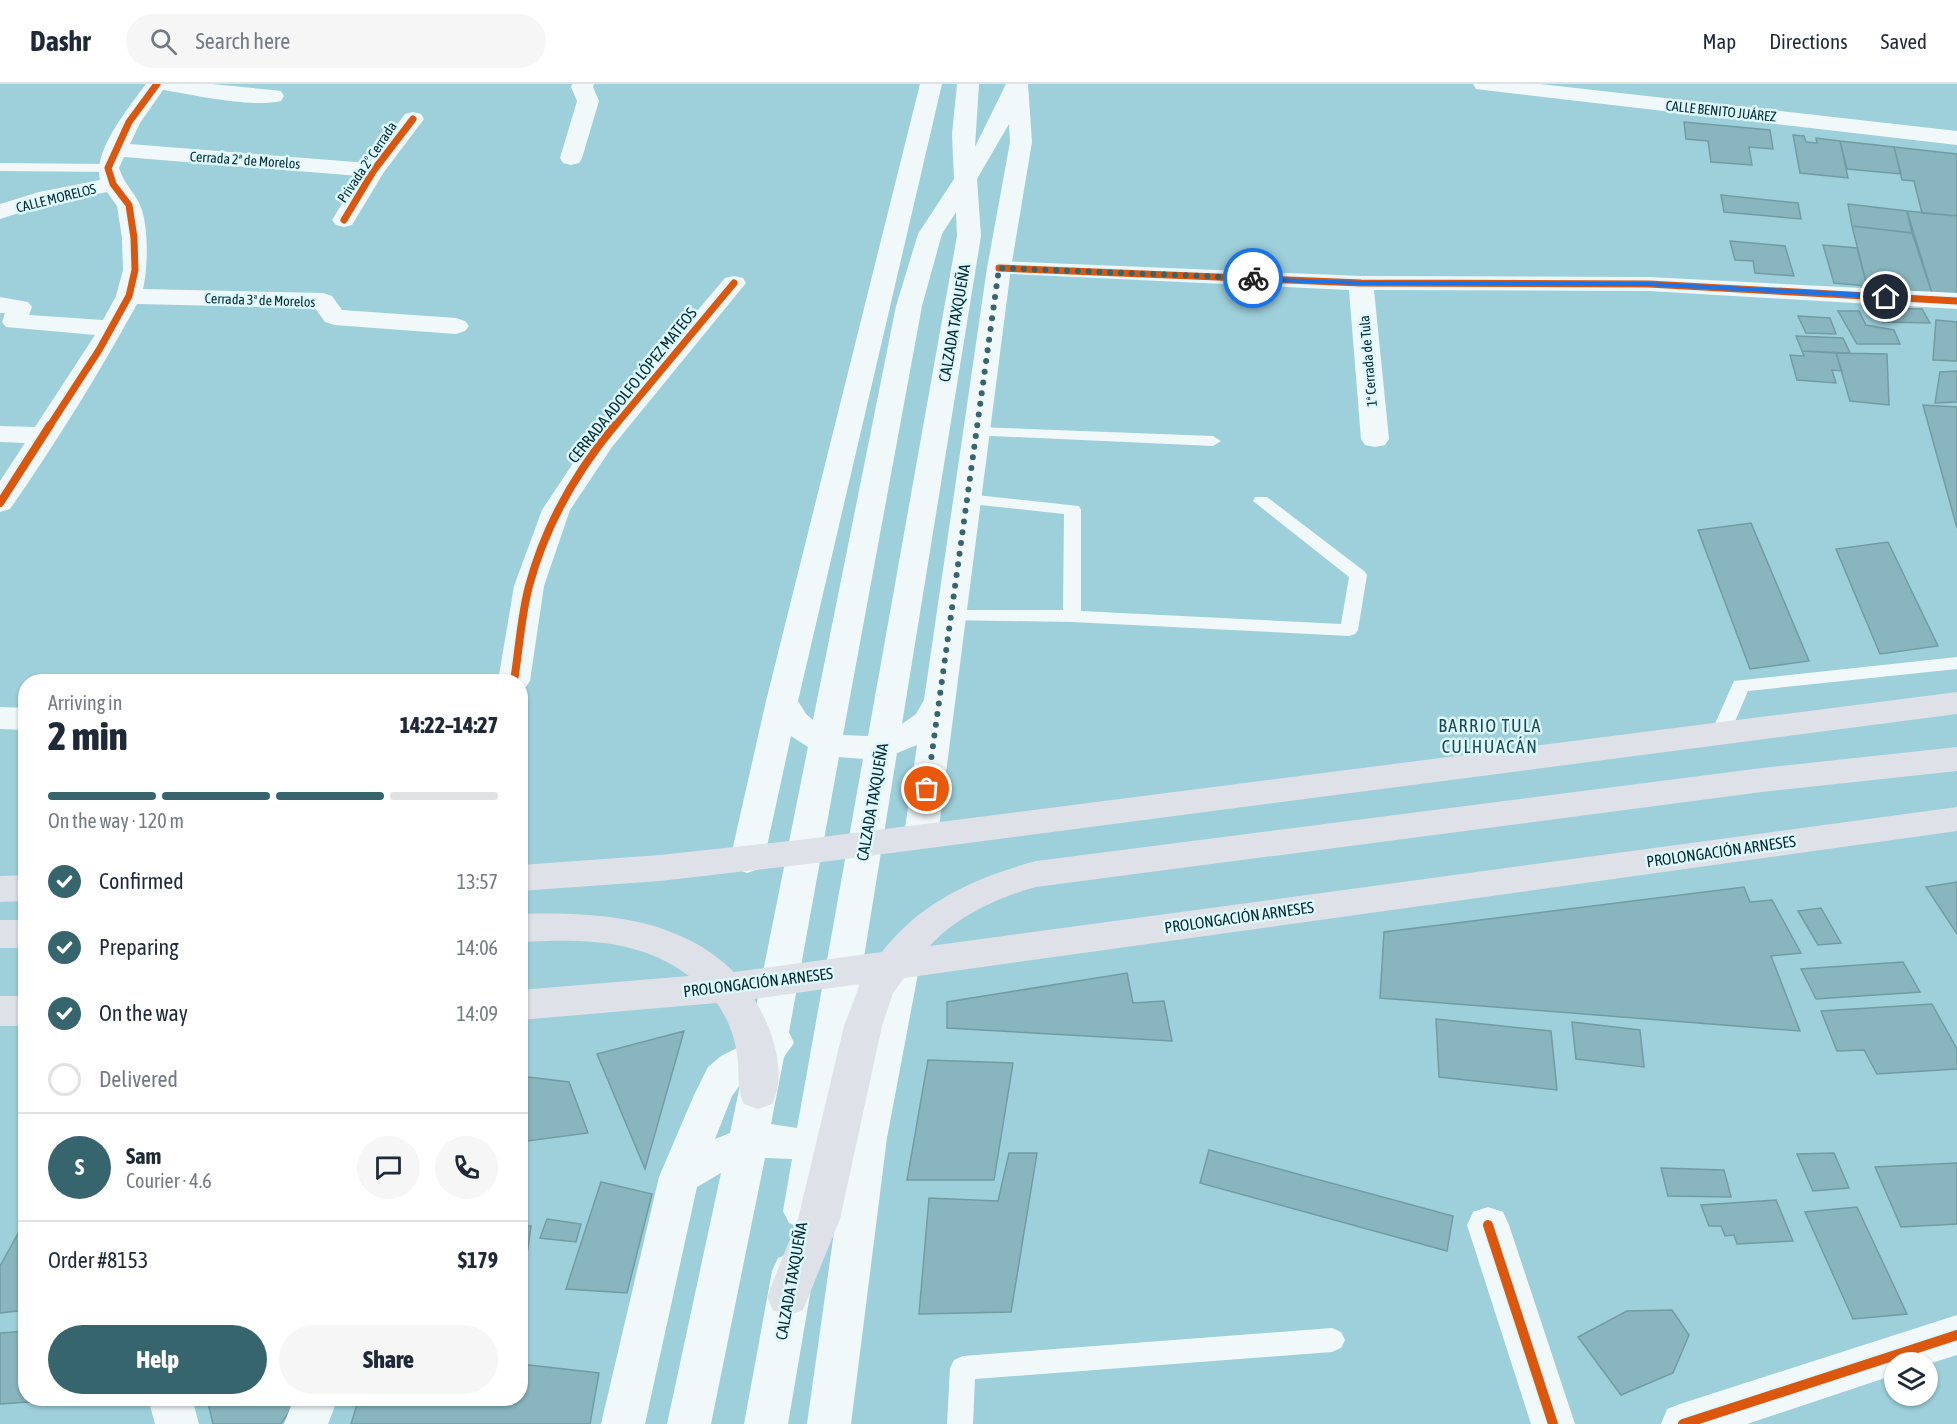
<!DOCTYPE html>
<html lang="en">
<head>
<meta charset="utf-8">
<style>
	body { margin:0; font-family:"Asap Condensed",sans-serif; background:#f6f6f7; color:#1f2937; height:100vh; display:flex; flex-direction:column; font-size:22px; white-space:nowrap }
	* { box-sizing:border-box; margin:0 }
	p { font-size:20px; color:#747a83 }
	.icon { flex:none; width:33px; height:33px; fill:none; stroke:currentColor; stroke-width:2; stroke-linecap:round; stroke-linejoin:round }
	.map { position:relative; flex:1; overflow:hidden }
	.sheet { position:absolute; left:18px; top:590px; width:510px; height:732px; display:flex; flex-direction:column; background:#fff; border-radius:24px; box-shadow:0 2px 4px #0004 }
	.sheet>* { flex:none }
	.fabs { position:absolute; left:1884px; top:1268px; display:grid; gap:12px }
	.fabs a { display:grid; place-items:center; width:54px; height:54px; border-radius:50%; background:#fff; box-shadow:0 2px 4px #0004; font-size:30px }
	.pin { position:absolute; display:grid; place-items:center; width:51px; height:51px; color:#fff; margin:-26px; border:3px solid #fff; border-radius:50%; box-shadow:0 2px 6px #0007 }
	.courier { position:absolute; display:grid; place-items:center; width:60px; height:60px; margin:-30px; border:4px solid #1a73e8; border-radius:50%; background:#fff; color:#222; box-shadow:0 2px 8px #0007 }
	.overview em { font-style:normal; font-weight:800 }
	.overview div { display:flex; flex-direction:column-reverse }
	.overview { display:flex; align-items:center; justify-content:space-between; height:102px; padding:0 30px }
	h1 { font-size:39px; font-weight:800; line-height:45px }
	.bar { display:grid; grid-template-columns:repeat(4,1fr); gap:9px 6px; align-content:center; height:72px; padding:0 30px }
	.bar i { height:8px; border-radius:4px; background:#e0e1e3 }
	.bar .current { background:#37656d }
	.bar p { grid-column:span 4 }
	.line { display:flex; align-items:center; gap:15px; padding:0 30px; border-top:2px solid #e0e1e3 }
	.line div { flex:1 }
	.round { display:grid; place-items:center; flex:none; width:63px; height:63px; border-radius:32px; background:#f6f6f7 }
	ol { padding:0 30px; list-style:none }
	li { display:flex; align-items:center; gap:18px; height:66px }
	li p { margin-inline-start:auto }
	li .icon { padding:6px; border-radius:50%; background:#37656d; color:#fff; stroke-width:4 }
	li:last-child { color:#747a83 }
	li i { width:33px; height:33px; border:3px solid #e0e1e3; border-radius:50% }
	.primary-button { display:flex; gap:12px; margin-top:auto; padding:12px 30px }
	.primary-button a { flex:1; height:69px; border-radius:36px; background:#37656d; color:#fff; font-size:24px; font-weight:800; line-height:69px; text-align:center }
	.primary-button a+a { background:#f6f6f7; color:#1f2937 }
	header { display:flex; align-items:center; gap:36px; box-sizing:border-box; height:84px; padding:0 30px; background:#fff; border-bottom:2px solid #e0e1e3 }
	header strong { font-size:28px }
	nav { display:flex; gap:33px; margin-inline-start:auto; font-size:21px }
	.search { width:420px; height:54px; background:#f6f6f7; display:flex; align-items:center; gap:15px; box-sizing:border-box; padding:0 21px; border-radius:33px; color:#747a83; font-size:22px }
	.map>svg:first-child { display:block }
	.building { fill:#88b5be; stroke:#729ca4; stroke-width:1.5 }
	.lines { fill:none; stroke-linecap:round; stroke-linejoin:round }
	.lane { fill:#f0f8fa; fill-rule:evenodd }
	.street { fill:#f0f8fa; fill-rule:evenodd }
	.secondary { fill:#f0f8fa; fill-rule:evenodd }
	.primary { fill:#dee1e7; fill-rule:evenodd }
	.cycleway-far2-casing { stroke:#def8fd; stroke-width:10 }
	.cycleway-far1-casing { stroke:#def8fd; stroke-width:12 }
	.cycleway-casing { stroke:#def8fd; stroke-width:14 }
	.cycleway-far2 { stroke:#dc570e; stroke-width:7 }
	.cycleway-far1 { stroke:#dc570e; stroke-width:8 }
	.cycleway { stroke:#dc570e; stroke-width:10 }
	.route { fill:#1a73e8 }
	.done { stroke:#37656d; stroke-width:6; stroke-dasharray:0 10.8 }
	.labels { text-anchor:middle; stroke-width:5; stroke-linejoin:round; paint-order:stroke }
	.far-street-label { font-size:14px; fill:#002b32; stroke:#def8fd }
	.street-label { font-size:16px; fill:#002b32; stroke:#def8fd }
	.neighbourhood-label { font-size:18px; letter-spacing:1.5px; fill:#154a53; stroke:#def8fd }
</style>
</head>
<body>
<header>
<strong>Dashr</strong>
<div class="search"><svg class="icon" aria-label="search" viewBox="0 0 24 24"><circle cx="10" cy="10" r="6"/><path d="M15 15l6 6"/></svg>Search here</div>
<nav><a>Map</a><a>Directions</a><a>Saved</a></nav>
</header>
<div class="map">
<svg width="1957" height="1340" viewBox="0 0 1957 1340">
	<rect width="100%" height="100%" fill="#9dd0db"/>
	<path class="building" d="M 1684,38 L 1770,46 L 1773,65 L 1749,63 L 1752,81 L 1711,78 L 1708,57 L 1686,55 Z
		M 1793,51 L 1804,52 L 1806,58 L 1817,59 L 1816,54 L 1840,57 L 1848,94 L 1800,89 Z
		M 1840,57 L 1894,63 L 1901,90 L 1847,85 Z
		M 1894,63 L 1957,70 L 1957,132 L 1922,129 L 1914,97 L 1902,96 Z
		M 1721,111 L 1798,119 L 1801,135 L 1724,128 Z
		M 1848,120 L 1907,127 L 1912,149 L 1852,142 Z
		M 1907,127 L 1957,132 L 1957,211 L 1932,209 Z
		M 1852,142 L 1912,149 L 1932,209 L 1867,202 Z
		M 1730,157 L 1785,162 L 1794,192 L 1755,189 L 1753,177 L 1735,176 Z
		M 1823,161 L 1857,164 L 1867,202 L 1834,199 Z
		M 1874,224 L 1922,225 L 1930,239 L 1882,238 Z
		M 1838,227 L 1859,227 L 1866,241 L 1894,246 L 1900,260 L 1857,260 Z
		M 1798,232 L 1830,234 L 1836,250 L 1806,249 Z
		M 1936,236 L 1957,238 L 1957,277 L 1933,276 Z
		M 1796,252 L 1843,254 L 1850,269 L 1802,267 Z
		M 1802,267 L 1836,269 L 1842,287 L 1832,286 L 1836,299 L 1797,296 L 1790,271 L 1804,272 Z
		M 1836,269 L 1887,270 L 1889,321 L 1850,317 Z
		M 1957,287 L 1957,318 L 1935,319 L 1940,288 Z
		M 1923,321 L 1957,323 L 1957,444 Z
		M 1751,439 L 1809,577 L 1750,585 L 1698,446 Z
		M 1888,458 L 1938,562 L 1880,570 L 1836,465 Z
		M 1957,798 L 1957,850 L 1926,803 Z
		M 1744,803 L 1750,818 L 1772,816 L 1801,869 L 1771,872 L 1800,947 L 1380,914 L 1384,848 Z
		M 1821,824 L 1841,859 L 1818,861 L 1798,827 Z
		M 1903,878 L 1920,908 L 1816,915 L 1801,885 Z
		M 1127,889 L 1133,919 L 1164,917 L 1172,957 L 947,944 L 947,918 Z
		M 1932,920 L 1957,965 L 1957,985 L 1877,990 L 1864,966 L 1837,967 L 1821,927 Z
		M 1436,935 L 1551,947 L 1557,1006 L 1439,993 Z
		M 1572,938 L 1640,946 L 1644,983 L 1576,975 Z
		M 684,947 L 645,1085 L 597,970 Z
		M 928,976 L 1013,979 L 994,1096 L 907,1096 Z
		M 520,992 L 569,998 L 588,1049 L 520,1058 Z
		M 1209,1066 L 1453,1132 L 1447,1167 L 1200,1099 Z
		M 1009,1069 L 1037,1069 L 1011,1228 L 919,1230 L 929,1114 L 998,1117 Z
		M 1834,1069 L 1849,1104 L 1813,1107 L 1797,1070 Z
		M 1957,1079 L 1957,1140 L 1901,1143 L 1875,1083 Z
		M 1661,1084 L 1724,1086 L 1731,1113 L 1668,1112 Z
		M 601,1098 L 652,1110 L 627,1209 L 566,1205 Z
		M 1776,1116 L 1793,1157 L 1737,1160 L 1734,1151 L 1725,1152 L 1721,1142 L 1709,1142 L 1701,1121 Z
		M 1857,1123 L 1907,1230 L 1853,1235 L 1805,1128 Z
		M 26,1135 L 26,1226 L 0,1229 L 0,1182 Z
		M 547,1135 L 581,1140 L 576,1158 L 540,1154 Z
		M 520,1142 L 531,1142 L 524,1192 L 520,1192 Z
		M 1672,1226 L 1689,1251 L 1673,1289 L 1621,1311 L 1578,1253 L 1627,1227 Z
		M 26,1247 L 26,1314 L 86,1314 L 0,1320 L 0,1249 Z
		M 520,1280 L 599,1289 L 590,1340 L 351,1340 L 359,1314 L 520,1314 Z
		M 207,1314 L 298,1314 L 281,1340 L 213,1340 Z"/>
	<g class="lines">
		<path class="lane" d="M 0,79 L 108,80 L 115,84 L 108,88 L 0,87 Z
			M 976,343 L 1213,352 L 1221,357 L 1213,362 L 970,351 L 968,348 L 970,345 Z
			M 967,410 L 1079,422 L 1081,426 L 1081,527 L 1341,540 L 1349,493 L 1253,417 L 1255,413 L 1267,413 L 1364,487 L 1367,491 L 1358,546 L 1355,550 L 1349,552 L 1072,538 L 946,536 L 943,532 L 946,528 L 952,526 L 1063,526 L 1064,430 L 961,419 L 959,415 L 961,411 Z
			M 1957,573 L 1957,585 L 1748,607 L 1727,656 L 1720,658 L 1713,656 L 1710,651 L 1734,597 Z
			M 1332,1244 L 1341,1248 L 1345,1256 L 1341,1264 L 1332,1268 L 975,1295 L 973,1340 L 947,1340 L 950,1284 L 954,1276 L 963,1272 Z"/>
		<path class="street" d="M 146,0 L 212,0 L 273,6 L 281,7 L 284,12 L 281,17 C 251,24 195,11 163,6 L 140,39 L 130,60 L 368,79 L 405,30 L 413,28 L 421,30 L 424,35 L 384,88 L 352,141 L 344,143 L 336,141 L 332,136 L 359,92 L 124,73 L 119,84 C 125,102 134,107 140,121 C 149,141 148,184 143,205 L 323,209 L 332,212 L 342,226 L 456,234 L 465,237 L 469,242 L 465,247 L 456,250 L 334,241 L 325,238 L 315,224 L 137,220 C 98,291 56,359 10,425 L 0,428 L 0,397 L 25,359 L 0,358 L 0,342 L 35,343 L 95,251 L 6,243 L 2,238 L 5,229 L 0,229 L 0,213 L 28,218 L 32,223 L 29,231 L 103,236 L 116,212 L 123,186 L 122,154 L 117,122 L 107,108 L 44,121 L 0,135 L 0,120 L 39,108 L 100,96 C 92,68 129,23 146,0 Z
			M 572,0 L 594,0 L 593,3 L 599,17 L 582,74 L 579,79 L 571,81 L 563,79 L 560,74 L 577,17 L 571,3 Z
			M 999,177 L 1361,192 L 1649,193 L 1957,209 L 1957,225 L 1649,207 L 1374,206 L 1389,355 L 1385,361 L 1375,363 L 1365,361 L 1361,355 L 1349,206 L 990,189 L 987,184 L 990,179 Z
			M 734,192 L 743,194 L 746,199 L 612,363 L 570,426 L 544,502 L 530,597 L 525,604 L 520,606 L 520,597 L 498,597 L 514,502 L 542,426 L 591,352 L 725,194 Z
			M 0,623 L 26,624 L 26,646 L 0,645 Z
			M 1488,1123 L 1503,1128 L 1509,1141 L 1575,1340 L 1531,1340 L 1467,1141 L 1473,1128 Z
			M 1957,1231 L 1957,1271 L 1928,1280 L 1928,1278 L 1894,1278 L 1894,1291 L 1747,1340 L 1661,1340 L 1667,1325 L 1683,1319 Z
			M 148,1314 L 192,1314 L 199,1340 L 155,1340 Z
			M 294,1314 L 338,1314 L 328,1340 L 284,1340 Z"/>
		<path class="secondary" d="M 920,0 L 942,0 L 798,617 L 806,630 L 813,636 L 896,222 L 918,150 L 954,95 L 952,50 L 957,0 L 979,0 L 975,63 L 1006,0 L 1028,0 L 1032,58 L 1011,184 L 938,751 L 933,760 L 921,763 L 909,760 L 904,751 L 917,661 L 897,669 L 834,1059 L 845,1066 L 884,879 L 889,869 L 902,865 L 915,869 L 920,879 L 887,1054 L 851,1340 L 807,1340 L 842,1091 L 829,1094 L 823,1127 L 817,1139 L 803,1145 L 789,1139 L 783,1127 L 792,1075 L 765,1074 L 711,1340 L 667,1340 L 721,1089 L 697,1103 L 645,1340 L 601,1340 L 659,1093 L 694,1011 L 708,983 L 721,972 L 749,958 L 808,663 L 791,652 L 764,776 L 759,785 L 747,789 L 735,785 L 730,776 L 766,617 ZM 1009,40 L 1010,58 L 987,184 L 924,616 L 916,630 L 902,640 L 981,152 L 977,95 ZM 956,128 L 957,152 L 868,652 L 843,651 L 922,222 L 942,150 ZM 839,673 L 863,675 L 797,1044 L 771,1040 L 784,973 L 794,959 L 789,948 ZM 740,1001 L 730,1049 L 715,1055 L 732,1012 Z
			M 1473,0 L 1540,0 L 1957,47 L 1957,61 L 1484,6 L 1476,5 Z
			M 793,1168 L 808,1174 L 814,1187 L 788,1340 L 744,1340 L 772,1187 L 778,1174 Z"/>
		<path class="primary" d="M 1957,608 L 1957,630 L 799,781 L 660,797 L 520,807 L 520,781 L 660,771 L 799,756 Z
			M 1957,663 L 1957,687 L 1762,708 L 1036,803 C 999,813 956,832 930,862 L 1957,723 L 1957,747 L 904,894 L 893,909 L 882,942 L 840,1135 L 803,1226 L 788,1232 L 773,1226 L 767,1213 L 798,1135 L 844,942 L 860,900 L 754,915 C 772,943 788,989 772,1020 L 758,1025 L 744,1020 C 737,1006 739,993 738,978 C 736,955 729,937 717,919 L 520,936 L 520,906 L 689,892 C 639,854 580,855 520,858 L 520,830 C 596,828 677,832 734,888 L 882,868 C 920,818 976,793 1036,777 L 1762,684 Z
			M 26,791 L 26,817 L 0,818 L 0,792 Z
			M 0,836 L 26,836 L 26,864 L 0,864 Z
			M 0,912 L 26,912 L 26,942 L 0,942 Z"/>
		<defs>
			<path id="cycleway-far2" d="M 344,136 L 374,86 L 413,35
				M 999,184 L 1361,199 L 1649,200 L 1957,217
				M 49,343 L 99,266 L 129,212 L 135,186 L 134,154 L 129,121 L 113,100 L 108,84 L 129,38 L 157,0
				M 614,343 L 734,199"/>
			<path id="cycleway-far1" d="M 0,419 L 50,341
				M 514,597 C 519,566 521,532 529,502 C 545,442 576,388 615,341"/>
			<path id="cycleway" d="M 1488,1141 L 1553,1340
				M 1683,1340 L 1957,1251"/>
		</defs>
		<use href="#cycleway-far2" class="cycleway-far2-casing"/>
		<use href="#cycleway-far1" class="cycleway-far1-casing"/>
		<use href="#cycleway" class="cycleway-casing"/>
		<use href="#cycleway-far2" class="cycleway-far2"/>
		<use href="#cycleway-far1" class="cycleway-far1"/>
		<use href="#cycleway" class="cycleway"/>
	</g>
	<path class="route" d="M 1250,193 L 1361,197 L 1649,198 L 1886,210 L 1890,213 L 1886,215 L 1649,202 L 1361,201 L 1253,197 Z"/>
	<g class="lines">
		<path class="done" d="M 927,705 L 999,184 L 1253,194"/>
	</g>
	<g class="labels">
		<g class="far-street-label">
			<text transform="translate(1721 27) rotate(6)" y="5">CALLE BENITO JUÁREZ</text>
			<text transform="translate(245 76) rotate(4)" y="5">Cerrada 2ª de Morelos</text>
			<text transform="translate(367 78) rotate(-56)" y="5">Privada 2º Cerrada</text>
			<text transform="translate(56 114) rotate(-14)" y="5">CALLE MORELOS</text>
			<text transform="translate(260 216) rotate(2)" y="5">Cerrada 3ª de Morelos</text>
			<text transform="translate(1368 277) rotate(-95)" y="5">1ª Cerrada de Tula</text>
		</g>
		<g class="street-label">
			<text transform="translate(954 239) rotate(-80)" y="6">CALZADA TAXQUEÑA</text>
			<text transform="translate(632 301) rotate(-51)" y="6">CERRADA ADOLFO LÓPEZ MATEOS</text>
			<text transform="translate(872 718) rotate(-80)" y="6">CALZADA TAXQUEÑA</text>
			<text transform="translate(1721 767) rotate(-8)" y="6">PROLONGACIÓN ARNESES</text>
			<text transform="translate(1239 833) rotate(-8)" y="6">PROLONGACIÓN ARNESES</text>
			<text transform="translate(758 898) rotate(-7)" y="6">PROLONGACIÓN ARNESES</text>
			<text transform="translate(791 1197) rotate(-80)" y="6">CALZADA TAXQUEÑA</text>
		</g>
		<g class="neighbourhood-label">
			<text x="1490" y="648">BARRIO TULA<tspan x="1490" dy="21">CULHUACÁN</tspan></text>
		</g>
	</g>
</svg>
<div class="fabs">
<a><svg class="icon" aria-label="layers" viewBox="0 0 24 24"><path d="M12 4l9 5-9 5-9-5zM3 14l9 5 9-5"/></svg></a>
</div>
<div class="pin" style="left:927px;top:705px;background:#ea580c"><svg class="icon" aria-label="bag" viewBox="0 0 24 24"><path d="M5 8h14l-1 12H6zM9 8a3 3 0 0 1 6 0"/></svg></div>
<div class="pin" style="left:1886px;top:213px;background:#1f2937"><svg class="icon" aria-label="home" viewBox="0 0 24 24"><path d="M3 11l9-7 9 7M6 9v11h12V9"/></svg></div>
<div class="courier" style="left:1253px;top:194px"><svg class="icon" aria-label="bike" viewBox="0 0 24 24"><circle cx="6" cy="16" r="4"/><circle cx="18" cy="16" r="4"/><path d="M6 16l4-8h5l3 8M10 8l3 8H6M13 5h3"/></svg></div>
<section class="sheet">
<div class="overview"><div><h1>2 min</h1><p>Arriving in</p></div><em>14:22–14:27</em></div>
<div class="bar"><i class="current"></i><i class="current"></i><i class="current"></i><i></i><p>On the way · 120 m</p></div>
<ol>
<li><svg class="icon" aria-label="check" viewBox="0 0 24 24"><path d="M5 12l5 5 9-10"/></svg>Confirmed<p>13:57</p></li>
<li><svg class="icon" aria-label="check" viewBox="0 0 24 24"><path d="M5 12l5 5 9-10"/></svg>Preparing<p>14:06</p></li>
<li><svg class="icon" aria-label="check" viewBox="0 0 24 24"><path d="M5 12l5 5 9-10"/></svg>On the way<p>14:09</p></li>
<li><i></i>Delivered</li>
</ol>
<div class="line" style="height:108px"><b class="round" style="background:#37656d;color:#fff">S</b><div><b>Sam</b><p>Courier · 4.6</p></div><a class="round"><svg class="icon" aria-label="chat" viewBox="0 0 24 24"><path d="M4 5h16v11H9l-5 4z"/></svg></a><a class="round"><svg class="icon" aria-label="phone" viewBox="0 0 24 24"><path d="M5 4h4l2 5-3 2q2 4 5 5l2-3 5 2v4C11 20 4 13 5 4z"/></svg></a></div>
<div class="line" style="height:78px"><div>Order #8153</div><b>$179</b></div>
<div class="primary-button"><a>Help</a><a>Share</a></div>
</section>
</div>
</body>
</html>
